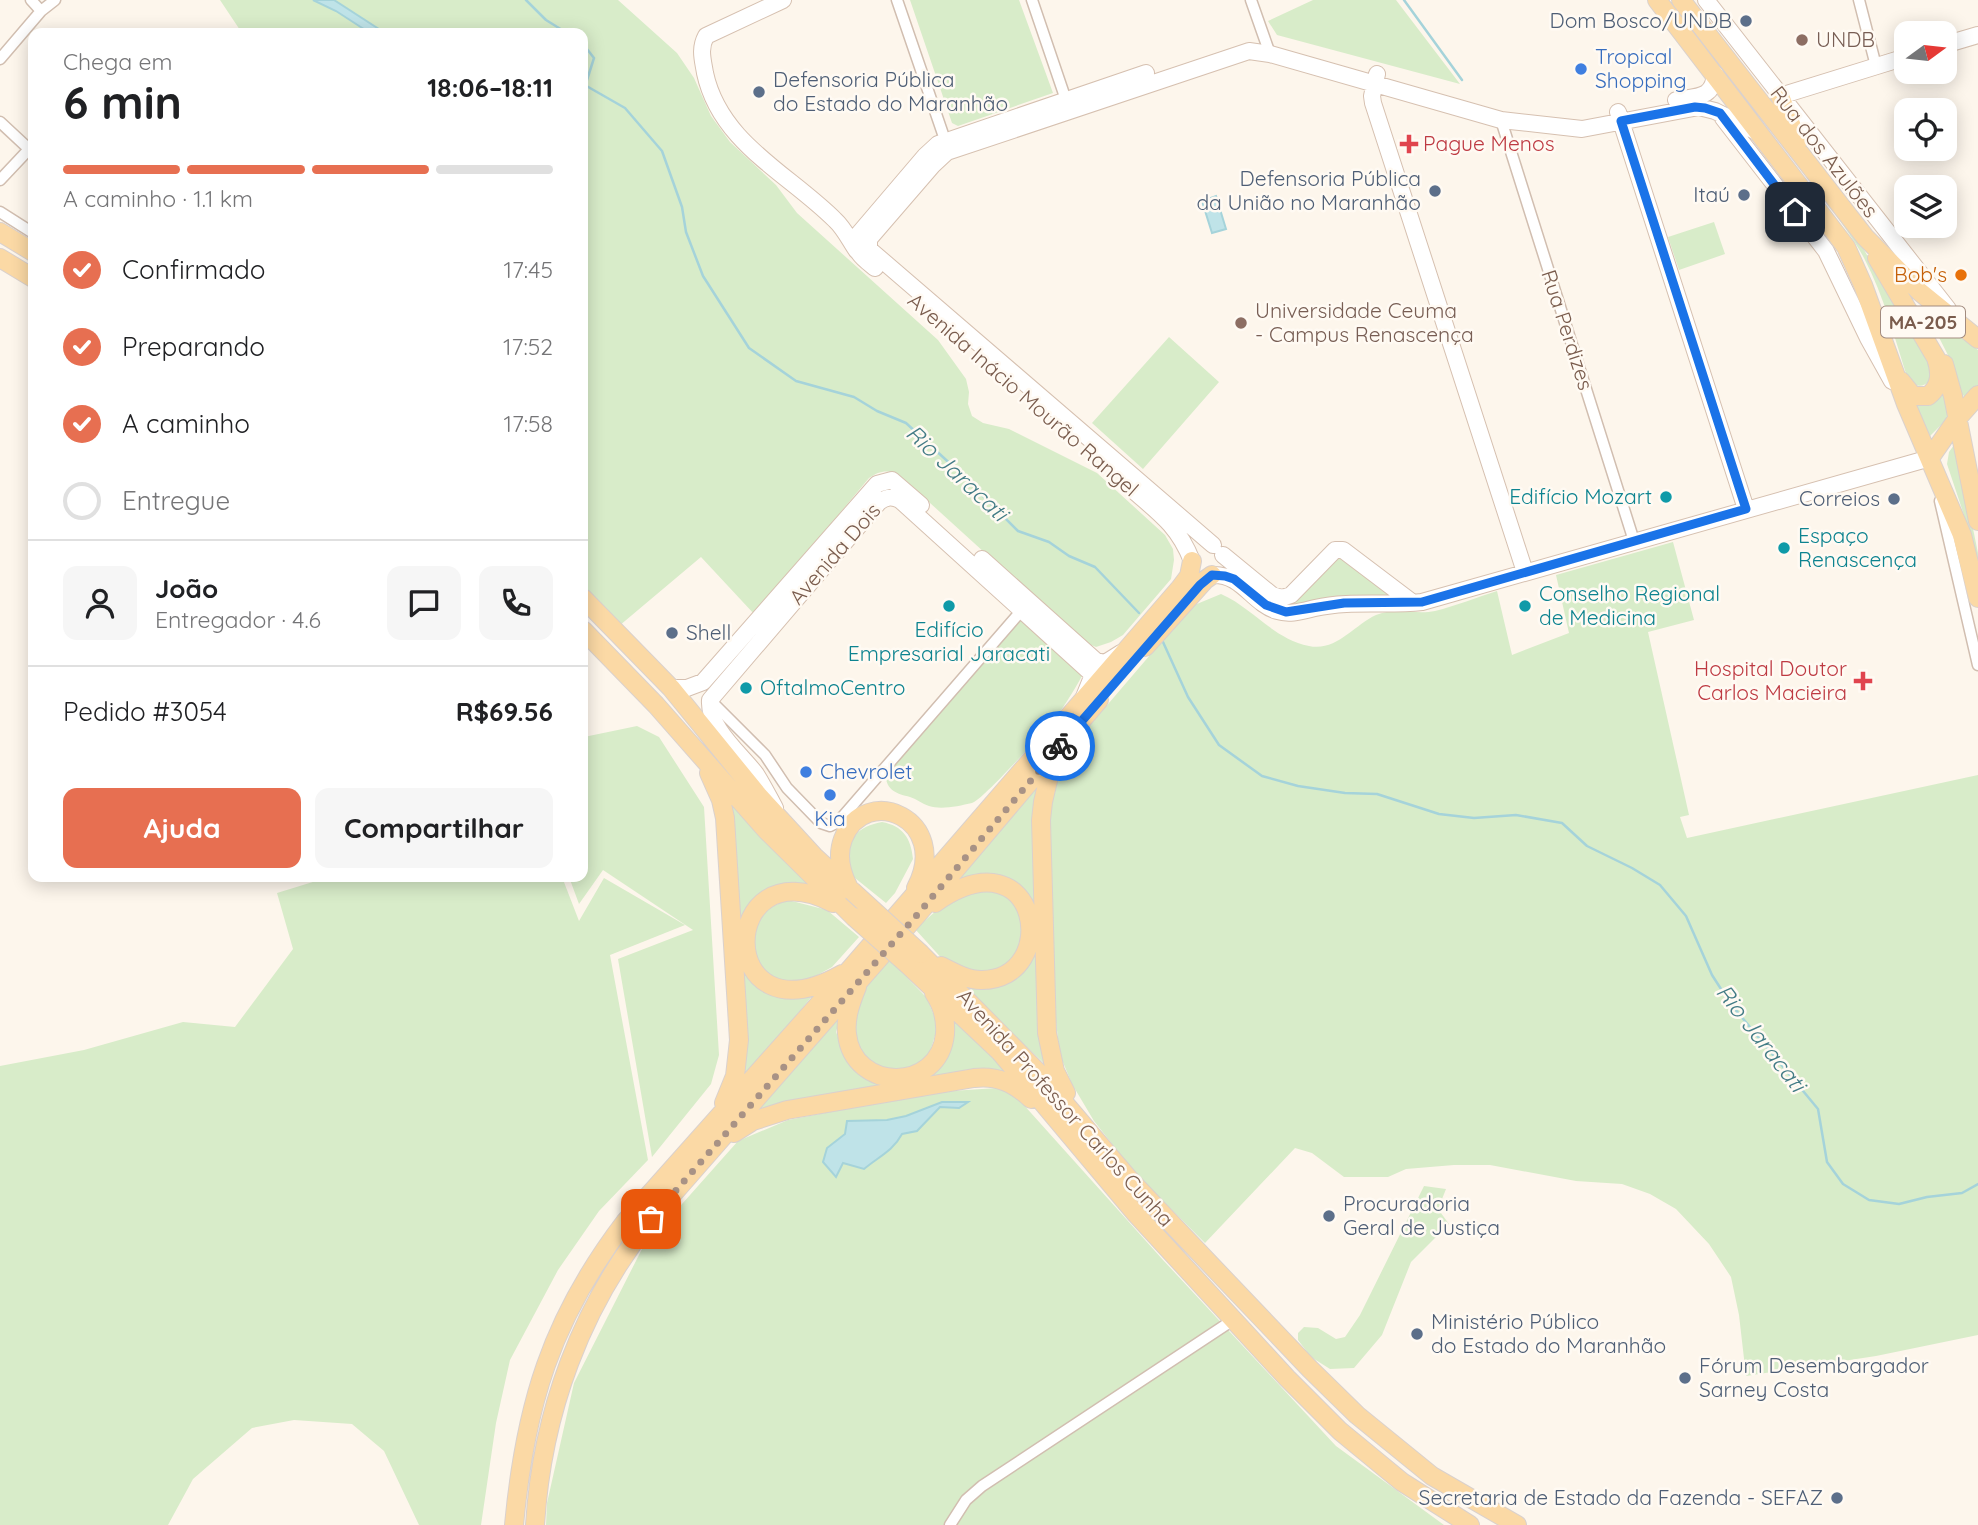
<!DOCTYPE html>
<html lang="pt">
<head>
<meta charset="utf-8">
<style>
	body { margin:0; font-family:Quicksand,sans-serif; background:#f6f6f6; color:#202124; height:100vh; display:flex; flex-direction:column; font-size:26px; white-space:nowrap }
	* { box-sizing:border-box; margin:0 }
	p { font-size:23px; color:#757577 }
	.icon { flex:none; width:38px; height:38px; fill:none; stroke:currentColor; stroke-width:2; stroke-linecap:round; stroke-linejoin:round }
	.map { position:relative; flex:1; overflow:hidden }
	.side { position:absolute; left:28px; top:28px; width:560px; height:854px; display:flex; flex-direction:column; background:#fff; border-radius:14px; box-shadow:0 4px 18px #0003 }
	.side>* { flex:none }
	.needle { width:46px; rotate:75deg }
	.fabs { position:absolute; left:1894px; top:21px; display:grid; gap:14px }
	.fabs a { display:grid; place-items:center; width:63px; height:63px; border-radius:14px; background:#fff; box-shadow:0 4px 18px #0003; font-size:35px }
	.pin { position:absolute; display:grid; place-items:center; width:60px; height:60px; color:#fff; margin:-30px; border-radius:14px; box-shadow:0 4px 10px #0006 }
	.courier { position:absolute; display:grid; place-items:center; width:70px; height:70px; margin:-35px; border:5px solid #1a73e8; border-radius:50%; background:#fff; color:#222; box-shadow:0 2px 9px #0007 }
	.summary em { font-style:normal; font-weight:700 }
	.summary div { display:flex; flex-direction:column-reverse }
	.summary { display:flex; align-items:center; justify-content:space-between; height:119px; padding:0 35px }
	h1 { font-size:46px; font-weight:700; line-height:52px }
	.bar { display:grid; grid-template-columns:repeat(4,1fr); gap:10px 7px; align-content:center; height:84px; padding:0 35px }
	.bar i { height:9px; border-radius:5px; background:#e0e0e0 }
	.bar .selected { background:#e76f51 }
	.bar p { grid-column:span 4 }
	.line { display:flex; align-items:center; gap:18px; padding:0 35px; border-top:2px solid #e0e0e0 }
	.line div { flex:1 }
	.round { display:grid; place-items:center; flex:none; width:74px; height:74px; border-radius:14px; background:#f6f6f6 }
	ol { padding:0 35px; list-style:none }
	li { display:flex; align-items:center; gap:21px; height:77px }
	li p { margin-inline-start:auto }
	li .icon { padding:7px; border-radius:50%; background:#e76f51; color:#fff; stroke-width:4 }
	li:last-child { color:#757577 }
	li i { width:38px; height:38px; border:4px solid #e0e0e0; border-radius:50% }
	.action { display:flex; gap:14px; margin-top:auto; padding:14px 35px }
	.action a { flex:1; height:80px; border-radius:14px; background:#e76f51; color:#fff; font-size:28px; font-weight:700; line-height:80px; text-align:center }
	.action a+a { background:#f6f6f6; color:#202124 }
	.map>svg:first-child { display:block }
	.green { fill:#d8ecc9 }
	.water { fill:#bfe3e8; stroke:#a5d3da; stroke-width:2 }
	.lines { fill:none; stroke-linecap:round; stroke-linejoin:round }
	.stream { stroke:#a5d3da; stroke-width:2.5 }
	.street-casing { stroke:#d1beb0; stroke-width:13 }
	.secondary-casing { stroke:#d6c0b0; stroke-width:18 }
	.primary-casing { stroke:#dad1cd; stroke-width:20 }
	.street { stroke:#fff; stroke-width:10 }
	.secondary { stroke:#fff; stroke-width:16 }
	.primary { stroke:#fbd9a5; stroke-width:18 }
	.primary-bridge-casing { stroke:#dad1cd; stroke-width:20; stroke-linecap:butt }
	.primary-bridge { stroke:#fbd9a5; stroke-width:18 }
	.done { stroke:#a89285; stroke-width:7; stroke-dasharray:0 12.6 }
	.route { stroke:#1a73e8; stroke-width:9 }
	.service-dot { fill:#5c6f8a; stroke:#fffaf3; stroke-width:2.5 }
	.education-dot { fill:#8d6e63; stroke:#fffaf3; stroke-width:2.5 }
	.shop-dot { fill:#3f7fe0; stroke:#fffaf3; stroke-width:2.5 }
	.health-dot { fill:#e0444e; stroke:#fffaf3; stroke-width:2.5 }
	.food-dot { fill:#e8710a; stroke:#fffaf3; stroke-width:2.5 }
	.culture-dot { fill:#0f9aa8; stroke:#fffaf3; stroke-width:2.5 }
	.labels { text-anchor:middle; stroke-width:5; stroke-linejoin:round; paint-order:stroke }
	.shield { fill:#fffaf3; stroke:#a28b7f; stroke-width:2 }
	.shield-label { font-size:19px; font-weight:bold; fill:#7a5c4d }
	.service-label { font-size:21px; fill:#4e5e75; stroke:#fffaf3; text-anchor:end }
	.education-label { font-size:21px; fill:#785e54; stroke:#fffaf3; text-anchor:start }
	.shop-label { font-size:21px; fill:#366cbe; stroke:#fffaf3; text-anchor:start }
	.health-label { font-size:21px; fill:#be3a42; stroke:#fffaf3; text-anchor:start }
	.street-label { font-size:21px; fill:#7a5c4d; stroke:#fffaf3 }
	.food-label { font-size:21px; fill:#c56008; stroke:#fffaf3; text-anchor:end }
	.culture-label { font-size:21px; fill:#0d838f; stroke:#fffaf3; text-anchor:start }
	.water-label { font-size:23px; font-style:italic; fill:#437c86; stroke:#fffaf3 }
</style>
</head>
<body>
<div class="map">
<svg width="1978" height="1525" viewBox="0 0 1978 1525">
	<rect width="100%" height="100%" fill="#fdf6ec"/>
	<path class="green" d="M 220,0 L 313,0 L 336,11 L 370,33 L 242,33 Z
		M 334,0 L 618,0 L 677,53 L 694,78 L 711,116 L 730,142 L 776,185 L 797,213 L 938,340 L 966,379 L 969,392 L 968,404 L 972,416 L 983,423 L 1009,429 L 1097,473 L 1165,535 L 1173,549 L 1174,560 L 1171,579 L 1123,635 L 1111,642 L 1096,647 L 1082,641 L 897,473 C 885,470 879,471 869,478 L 755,615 L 701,557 L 619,626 L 583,588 L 583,33 L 385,33 Z
		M 910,0 L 1019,0 L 1053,93 L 958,126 L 952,123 Z
		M 1313,0 L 1396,0 L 1460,84 L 1277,35 L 1268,21 Z
		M 1826,198 L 1863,248 L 1928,362 L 1932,371 L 1930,381 C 1922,388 1916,387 1908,380 C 1895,339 1884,296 1864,258 C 1853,237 1837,219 1826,198 Z
		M 1714,222 L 1725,254 L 1679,270 L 1668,237 Z
		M 1926,307 L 1978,350 L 1978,385 L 1965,397 L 1962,394 L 1951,361 L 1924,308 Z
		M 1169,337 L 1219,382 L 1143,469 L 1092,423 Z
		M 1944,394 L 1949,417 L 1930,436 L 1916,405 L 1932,403 Z
		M 1954,445 L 1956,445 L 1978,553 L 1978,576 L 1964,515 L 1947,464 L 1949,452 Z
		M 1673,542 L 1694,620 L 1648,632 L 1689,815 L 1680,817 L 1687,838 L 1978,775 L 1978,1335 L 1876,1356 L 1746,1376 L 1739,1315 L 1731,1277 L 1709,1244 L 1676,1209 L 1650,1194 L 1622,1184 L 1576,1181 L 1490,1165 L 1454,1165 L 1406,1169 L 1388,1177 L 1344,1177 L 1312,1153 L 1295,1148 L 1205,1243 L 1135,1173 L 1094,1121 L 1072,1084 L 1060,1055 L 1056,1022 L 1049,815 L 1051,789 L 1060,767 L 1073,745 L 1192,606 L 1221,594 C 1253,608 1272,638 1309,646 C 1336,652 1354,625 1376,615 C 1395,607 1416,615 1435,611 C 1456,606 1477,597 1497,591 L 1512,655 L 1569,633 L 1556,575 Z
		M 1337,555 L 1392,596 L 1348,595 L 1285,606 Z
		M 1020,619 L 1082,675 C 1082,678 1061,711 1058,715 C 1047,728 982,801 972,803 C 959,806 941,810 929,806 C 922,804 917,799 910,797 C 897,794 885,790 886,774 Z
		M 637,726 L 659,737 L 704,807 L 719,1055 L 711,1084 L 652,1157 L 618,959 L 693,930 L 603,870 L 579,904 L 569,877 L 583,877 L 583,740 L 584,737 Z
		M 1036,787 L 1039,789 L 1048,1067 L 960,984 L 975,987 L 1034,943 L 998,877 L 978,876 L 953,883 Z
		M 728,802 L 815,890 C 776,882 771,884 744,913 L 742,959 L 750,976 L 779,996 L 813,995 L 732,1094 Z
		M 882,822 C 903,826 911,838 913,859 L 895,893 L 886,903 L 850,874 C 847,845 850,828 882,822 Z
		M 329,877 L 562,877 L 579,921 L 604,878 L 685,925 L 610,955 L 648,1160 L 599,1211 L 558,1270 L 510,1360 L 496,1423 L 481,1525 L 419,1525 L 384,1451 L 352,1424 L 294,1420 L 252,1428 L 193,1479 L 168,1525 L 0,1525 L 0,1066 L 84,1050 L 183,1022 L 235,1027 L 293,949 L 277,893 Z
		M 966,889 L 1002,890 L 1023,914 L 1021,947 L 1008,965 L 977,974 L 945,962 L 915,929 L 950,899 Z
		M 788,900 L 827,910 L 859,937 L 832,967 L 805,982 L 775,981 C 756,962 740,938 763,913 C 769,907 781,903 788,900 Z
		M 890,960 L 927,998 L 938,1026 L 929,1055 L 910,1069 L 882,1070 L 862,1060 C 858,1052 851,1042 850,1034 C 847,1003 870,980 890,960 Z
		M 843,1008 L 836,1032 L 846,1058 L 863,1076 L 930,1072 L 949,1013 L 969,1027 L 1011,1078 L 755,1112 Z
		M 997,1088 L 1014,1094 L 1163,1260 L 1336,1446 L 1444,1525 L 546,1525 L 547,1503 L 574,1383 L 642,1249 L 738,1141 L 788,1120 L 936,1092 Z
		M 1424,1186 L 1446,1189 L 1438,1209 L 1449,1224 L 1411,1262 L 1382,1335 L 1354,1368 L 1330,1369 L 1311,1357 L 1298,1340 L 1298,1333 L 1304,1327 L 1318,1328 L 1336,1339 L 1345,1337 L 1360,1315 Z"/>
	<path class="water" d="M 313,0 L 334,0 L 385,33 L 370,33 L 336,11 Z
		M 1216,196 L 1226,229 L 1212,233 L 1202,201 Z
		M 942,1102 L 968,1102 L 959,1108 L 940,1107 L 917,1131 L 902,1134 C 893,1151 878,1157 864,1169 L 843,1163 L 836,1177 L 823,1162 L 827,1148 L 845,1134 L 847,1121 L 887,1120 L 906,1116 Z"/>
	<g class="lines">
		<path class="stream" d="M 526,0 L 546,20 L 567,33
			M 1404,0 L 1462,80
			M 583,44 L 594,58 L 587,80 L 583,82
			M 583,84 L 625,108 L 662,151 L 682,207 L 686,232 L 703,276 L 749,348 L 796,381 L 854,397 L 877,411 L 906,423 L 957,470 L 1018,531 L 1049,542 L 1069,556 L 1095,567 L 1139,613
			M 1163,642 L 1188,697 L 1219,745 L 1262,776 L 1298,786 L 1345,793 L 1377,794 L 1439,814 L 1474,818 L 1516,815 L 1562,823 L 1587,846 L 1632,868 L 1660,885 L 1686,916 L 1712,975 L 1730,1003 L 1818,1109 L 1827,1162 L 1843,1184 L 1869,1200 L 1899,1204 L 1927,1197 L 1962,1193 L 1978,1184"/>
		<defs>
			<path id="street" d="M 31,0 L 41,11
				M 897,0 L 945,140
				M 1032,0 L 1066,100
				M 1251,0 L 1270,54
				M 1859,0 L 1876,66
				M 0,59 L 41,11 L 55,0
				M 1501,120 L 1634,541
				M 0,122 L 29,149
				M 0,180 L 33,145
				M 0,212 L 33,233
				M 1940,501 L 1978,665
				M 710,700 L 765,755 L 787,788 L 821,823 L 830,826 L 838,822 L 1022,610
				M 950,1525 L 966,1500 L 982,1486 L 1233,1320"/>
			<path id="secondary" d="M 783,0 L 706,36 C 699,49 703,60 705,73 C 720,143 788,173 835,220 C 844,228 850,241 857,251
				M 1706,0 L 1948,309
				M 1944,45 L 1978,35
				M 1377,74 L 1372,96 L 1373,103 L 1525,572
				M 1780,96 L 1906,57
				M 1676,100 C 1697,96 1713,99 1715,74
				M 1618,112 L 1746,509
				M 1723,118 L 1826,251 L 1868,338 L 1892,381
				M 875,268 C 864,259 853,252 856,237 L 925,156 L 938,144 L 1146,73
				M 1136,493 C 1162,515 1179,528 1192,561
				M 1213,545 L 869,249 L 869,239 L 932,166 L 947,152 L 1249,51 L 1270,54 L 1501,120 L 1582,129 L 1699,107 L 1715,111 L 1759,133
				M 1223,555 L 1272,595 L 1282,598 L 1291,595 L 1335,550 L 1343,550 L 1413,603
				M 982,559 L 1096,661 L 1105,663 L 1121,653
				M 1213,575 C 1242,574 1252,603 1277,611 C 1290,615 1302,611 1315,608 C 1351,600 1386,606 1422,602 L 1930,458
				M 671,688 L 687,688 L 703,682 L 877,484 L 892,480 L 921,505
				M 775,808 C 769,797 763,785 756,774 C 740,753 708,728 710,700 L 879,502 C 886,497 892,496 900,500 L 1091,673 L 1092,677 L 1084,697"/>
			<path id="primary" d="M 1657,0 L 1846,247 L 1863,285 L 1906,404 L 1962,535 L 1978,598
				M 1681,0 L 1865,237 L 1920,292 L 1978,339
				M 1780,96 L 1798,142
				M 0,232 L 33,252
				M 0,258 L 33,278
				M 1877,258 L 1936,358 C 1941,373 1941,386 1928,396 L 1913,396 L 1901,381
				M 1944,364 L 1953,396 L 1978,521
				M 1930,458 L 1957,419 L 1978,395
				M 583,598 L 671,688 L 758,795 L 814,856 L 852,891
				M 583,630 L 656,705 L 766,830 L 854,917
				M 1145,647 L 1205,580 L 1212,575
				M 1053,759 L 1043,802 L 1041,820 L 1047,1033 L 1055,1071 L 1066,1093
				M 709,773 L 721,800 L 725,818 L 739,1040 L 735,1076 L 724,1103
				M 848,886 C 841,872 837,855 843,839 C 865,782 952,819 916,888
				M 833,903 C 717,843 713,1046 842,974
				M 935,903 C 1041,829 1062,981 981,980 C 967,980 953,972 941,966
				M 921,954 L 1038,1072 L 1130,1180 L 1310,1369 L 1357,1415 L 1432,1476 L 1517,1525
				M 907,964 L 1000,1052 L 1136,1214 L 1287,1378 L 1340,1431 L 1402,1482 L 1470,1525
				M 857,987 C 851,1002 845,1018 847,1034 C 853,1092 939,1093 945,1034 C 946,1020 942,1005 934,993
				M 734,1133 L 753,1121 L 787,1110 L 974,1078 C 997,1075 1014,1083 1031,1099
				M 514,1525 C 525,1406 551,1319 625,1222 L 851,968 L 1180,588 L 1189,576 L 1192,561
				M 535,1525 C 542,1412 581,1307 651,1219 L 917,915 L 1099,700"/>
		</defs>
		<use href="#street" class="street-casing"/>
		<use href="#secondary" class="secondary-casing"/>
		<use href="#primary" class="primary-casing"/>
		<use href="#street" class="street"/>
		<use href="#secondary" class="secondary"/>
		<use href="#primary" class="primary"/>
		<defs>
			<path id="primary-bridge" d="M 852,891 L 921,954
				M 854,917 L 907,964"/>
		</defs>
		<use href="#primary-bridge" class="primary-bridge-casing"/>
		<use href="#primary-bridge" class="primary-bridge"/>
	</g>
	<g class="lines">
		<path class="done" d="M 651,1219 L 917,915 L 1060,746"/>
		<path class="route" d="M 1060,746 L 1200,585 L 1212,575 L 1225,576 L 1234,579 L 1266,605 L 1286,612 L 1344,603 L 1422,602 L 1746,509 L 1621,121 L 1695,107 L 1705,108 L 1720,113 L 1795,212"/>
	</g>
	<g class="service-dot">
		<circle cx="1746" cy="21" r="7"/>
		<circle cx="759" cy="92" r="7"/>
		<circle cx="1435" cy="191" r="7"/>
		<circle cx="1744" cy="195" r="7"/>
		<circle cx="1894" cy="499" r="7"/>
		<circle cx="672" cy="633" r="7"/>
		<circle cx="1329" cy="1216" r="7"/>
		<circle cx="1417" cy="1334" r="7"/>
		<circle cx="1685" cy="1378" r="7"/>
		<circle cx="1837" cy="1498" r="7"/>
	</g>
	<g class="education-dot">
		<circle cx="1802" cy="40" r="7"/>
		<circle cx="1241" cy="323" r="7"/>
	</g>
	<g class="shop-dot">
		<circle cx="1581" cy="69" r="7"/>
		<circle cx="806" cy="772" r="7"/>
		<circle cx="830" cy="795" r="7"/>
	</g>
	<g class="health-dot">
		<path d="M1405.5 133.5h7v7h7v7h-7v7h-7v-7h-7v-7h7z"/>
		<path d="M1859.5 670.5h7v7h7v7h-7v7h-7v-7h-7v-7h7z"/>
	</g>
	<circle class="food-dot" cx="1961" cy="275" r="7"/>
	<g class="culture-dot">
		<circle cx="1666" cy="497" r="7"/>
		<circle cx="1784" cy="548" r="7"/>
		<circle cx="949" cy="606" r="7"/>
		<circle cx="1525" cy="606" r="7"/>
		<circle cx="746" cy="688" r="7"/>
	</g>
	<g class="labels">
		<rect class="shield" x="1881" y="306.5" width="84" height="31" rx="5"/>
		<g class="shield-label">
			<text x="1923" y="329">MA-205</text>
		</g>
		<g class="service-label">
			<text x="1732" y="28">Dom Bosco/UNDB</text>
			<text x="773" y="87" text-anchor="start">Defensoria Pública<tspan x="773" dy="24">do Estado do Maranhão</tspan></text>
			<text x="1421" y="186">Defensoria Pública<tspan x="1421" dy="24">da União no Maranhão</tspan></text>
			<text x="1730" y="202">Itaú</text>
			<text x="1880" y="506">Correios</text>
			<text x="686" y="640" text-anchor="start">Shell</text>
			<text x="1343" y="1211" text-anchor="start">Procuradoria<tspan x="1343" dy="24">Geral de Justiça</tspan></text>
			<text x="1431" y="1329" text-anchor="start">Ministério Público<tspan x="1431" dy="24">do Estado do Maranhão</tspan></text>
			<text x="1699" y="1373" text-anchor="start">Fórum Desembargador<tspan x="1699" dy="24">Sarney Costa</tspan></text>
			<text x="1823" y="1505">Secretaria de Estado da Fazenda - SEFAZ</text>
		</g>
		<g class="education-label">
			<text x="1816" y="47">UNDB</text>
			<text x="1255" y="318">Universidade Ceuma<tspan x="1255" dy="24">- Campus Renascença</tspan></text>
		</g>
		<g class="shop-label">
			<text x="1595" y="64">Tropical<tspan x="1595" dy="24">Shopping</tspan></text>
			<text x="820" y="779">Chevrolet</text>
			<text x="830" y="826" text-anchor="middle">Kia</text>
		</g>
		<g class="health-label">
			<text x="1423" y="151">Pague Menos</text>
			<text x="1847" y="676" text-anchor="end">Hospital Doutor<tspan x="1847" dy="24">Carlos Macieira</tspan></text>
		</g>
		<g class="street-label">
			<text transform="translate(1824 152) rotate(52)" y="7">Rua dos Azulões</text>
			<text transform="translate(1567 330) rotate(72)" y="7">Rua Perdizes</text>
			<text transform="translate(1023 395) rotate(41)" y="7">Avenida Inácio Mourão Rangel</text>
			<text transform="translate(835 554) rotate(-49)" y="7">Avenida Dois</text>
			<text transform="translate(1065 1108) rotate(48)" y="7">Avenida Professor Carlos Cunha</text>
		</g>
		<g class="food-label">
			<text x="1947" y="282">Bob's</text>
		</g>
		<g class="culture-label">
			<text x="1652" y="504" text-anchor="end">Edifício Mozart</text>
			<text x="1798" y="543">Espaço<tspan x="1798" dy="24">Renascença</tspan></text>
			<text x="1539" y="601">Conselho Regional<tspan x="1539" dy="24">de Medicina</tspan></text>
			<text x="949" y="637" text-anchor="middle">Edifício<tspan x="949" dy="24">Empresarial Jaracati</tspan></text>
			<text x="760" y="695">OftalmoCentro</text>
		</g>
		<g class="water-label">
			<text transform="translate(957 473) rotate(43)" y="8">Rio Jaracati</text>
			<text transform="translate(1761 1038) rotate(52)" y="8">Rio Jaracati</text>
		</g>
	</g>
</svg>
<div class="fabs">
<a><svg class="needle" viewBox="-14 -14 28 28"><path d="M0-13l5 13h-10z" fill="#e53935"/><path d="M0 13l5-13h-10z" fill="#757577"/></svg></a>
<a><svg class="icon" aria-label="locate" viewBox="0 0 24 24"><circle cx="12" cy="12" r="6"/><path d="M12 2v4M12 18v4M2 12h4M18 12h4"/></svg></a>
<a><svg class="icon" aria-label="layers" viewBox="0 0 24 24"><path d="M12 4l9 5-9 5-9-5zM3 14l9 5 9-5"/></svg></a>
</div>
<div class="pin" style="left:651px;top:1219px;background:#ea580c"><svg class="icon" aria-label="bag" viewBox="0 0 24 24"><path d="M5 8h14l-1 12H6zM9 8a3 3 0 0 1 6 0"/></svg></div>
<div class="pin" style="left:1795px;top:212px;background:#1f2937"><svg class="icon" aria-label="home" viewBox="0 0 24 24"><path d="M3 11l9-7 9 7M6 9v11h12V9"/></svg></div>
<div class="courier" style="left:1060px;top:746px"><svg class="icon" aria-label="bike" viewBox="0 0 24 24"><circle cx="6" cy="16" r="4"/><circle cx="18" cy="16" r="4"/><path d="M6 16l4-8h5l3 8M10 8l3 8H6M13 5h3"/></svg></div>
<section class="side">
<div class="summary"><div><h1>6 min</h1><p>Chega em</p></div><em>18:06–18:11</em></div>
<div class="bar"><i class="selected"></i><i class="selected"></i><i class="selected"></i><i></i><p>A caminho · 1.1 km</p></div>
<ol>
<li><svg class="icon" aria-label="check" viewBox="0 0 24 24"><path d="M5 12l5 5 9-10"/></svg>Confirmado<p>17:45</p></li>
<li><svg class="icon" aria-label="check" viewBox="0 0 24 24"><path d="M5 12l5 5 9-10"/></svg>Preparando<p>17:52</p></li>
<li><svg class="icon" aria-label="check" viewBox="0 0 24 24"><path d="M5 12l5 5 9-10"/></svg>A caminho<p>17:58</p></li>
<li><i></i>Entregue</li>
</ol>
<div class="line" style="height:126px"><a class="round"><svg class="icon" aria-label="person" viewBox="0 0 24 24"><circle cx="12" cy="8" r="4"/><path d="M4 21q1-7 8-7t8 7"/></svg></a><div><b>João</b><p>Entregador · 4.6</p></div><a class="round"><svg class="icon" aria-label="chat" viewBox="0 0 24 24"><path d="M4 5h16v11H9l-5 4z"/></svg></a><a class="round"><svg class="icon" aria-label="phone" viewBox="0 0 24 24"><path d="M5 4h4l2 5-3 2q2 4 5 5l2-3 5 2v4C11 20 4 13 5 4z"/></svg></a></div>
<div class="line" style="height:91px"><div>Pedido #3054</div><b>R$69.56</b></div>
<div class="action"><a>Ajuda</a><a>Compartilhar</a></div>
</section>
</div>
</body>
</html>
